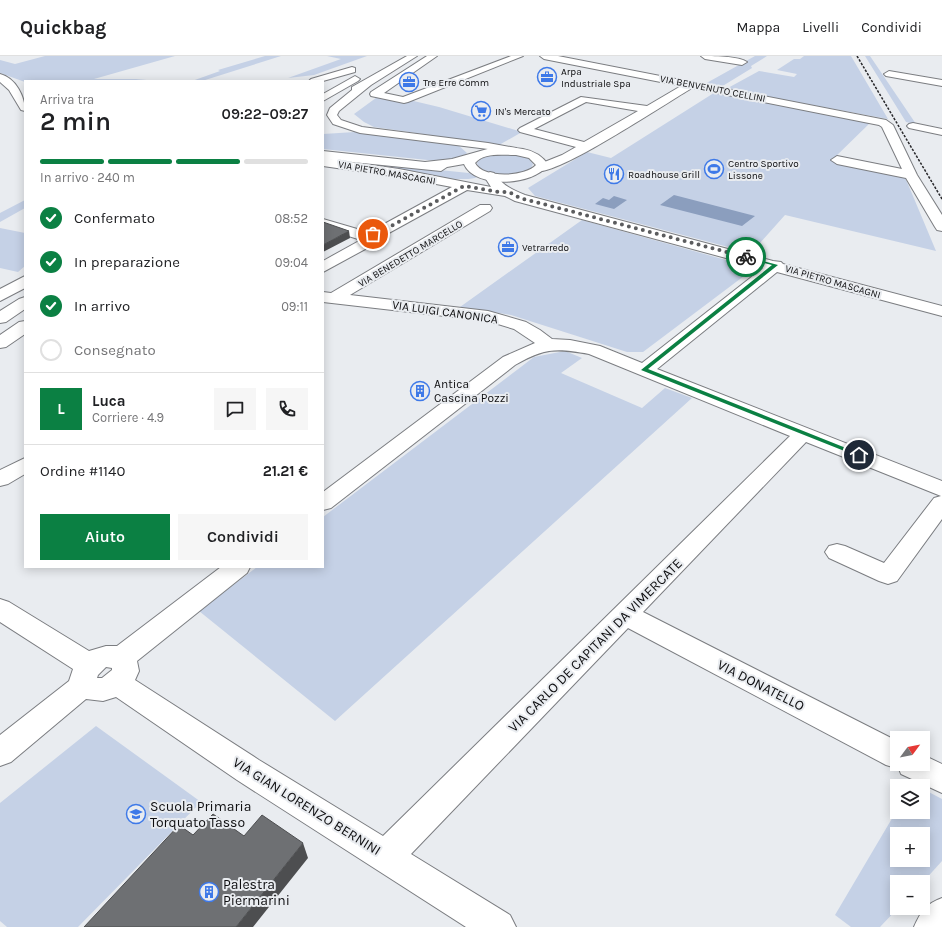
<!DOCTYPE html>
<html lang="it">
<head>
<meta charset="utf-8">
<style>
	body { margin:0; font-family:Karla,sans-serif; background:#f6f6f6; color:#202124; height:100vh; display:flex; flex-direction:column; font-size:15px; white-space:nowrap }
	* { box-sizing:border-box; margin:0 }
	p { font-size:13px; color:#757577 }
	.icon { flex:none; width:22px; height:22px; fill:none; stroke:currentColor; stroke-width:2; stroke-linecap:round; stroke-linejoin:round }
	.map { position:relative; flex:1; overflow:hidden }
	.sheet { position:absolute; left:24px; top:24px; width:300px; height:488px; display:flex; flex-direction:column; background:#fff; border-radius:0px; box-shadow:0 2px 10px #0003 }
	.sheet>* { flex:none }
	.needle { width:26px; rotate:58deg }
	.tools { position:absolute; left:890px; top:675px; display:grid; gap:8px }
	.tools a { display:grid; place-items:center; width:40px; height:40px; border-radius:0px; background:#fff; box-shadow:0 2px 10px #0003; font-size:20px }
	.pin { position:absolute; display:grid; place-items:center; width:34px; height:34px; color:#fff; margin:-17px; border:2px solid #fff; border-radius:50%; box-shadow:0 1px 4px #0007 }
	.courier { position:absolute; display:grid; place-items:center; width:40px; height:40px; margin:-20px; border:3px solid #0b8043; border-radius:50%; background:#fff; color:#222; box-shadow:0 1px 5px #0007 }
	.summary em { font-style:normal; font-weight:600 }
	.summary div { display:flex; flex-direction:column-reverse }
	.summary { display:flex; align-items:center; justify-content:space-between; height:68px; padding:0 16px }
	h1 { font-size:26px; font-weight:600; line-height:30px }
	.bar { display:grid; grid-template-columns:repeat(4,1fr); gap:6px 4px; align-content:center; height:48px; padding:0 16px }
	.bar i { height:5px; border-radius:3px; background:#e0e0e0 }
	.bar .current { background:#0b8043 }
	.bar p { grid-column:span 4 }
	.line { display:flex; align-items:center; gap:10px; padding:0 16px; border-top:1px solid #e0e0e0 }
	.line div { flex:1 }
	.round { display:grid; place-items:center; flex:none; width:42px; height:42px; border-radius:0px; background:#f6f6f6 }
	ol { padding:0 16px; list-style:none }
	li { display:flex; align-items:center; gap:12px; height:44px }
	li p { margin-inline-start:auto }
	li .icon { padding:4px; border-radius:50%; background:#0b8043; color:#fff; stroke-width:4 }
	li:last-child { color:#757577 }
	li i { width:22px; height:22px; border:2px solid #e0e0e0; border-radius:50% }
	.cta { display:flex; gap:8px; margin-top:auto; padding:8px 16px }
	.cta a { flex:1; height:46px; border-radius:0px; background:#0b8043; color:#fff; font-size:16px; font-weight:600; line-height:46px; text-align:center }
	.cta a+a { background:#f6f6f6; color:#202124 }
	header { display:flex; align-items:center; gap:24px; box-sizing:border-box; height:56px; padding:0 20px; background:#fff; border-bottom:1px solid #e0e0e0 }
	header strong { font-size:19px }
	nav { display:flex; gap:22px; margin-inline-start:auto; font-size:14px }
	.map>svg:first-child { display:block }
	.green { fill:#c5d1e6; fill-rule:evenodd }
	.water { fill:#8b9ebe }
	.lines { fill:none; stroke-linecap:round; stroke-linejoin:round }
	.minor-casing { stroke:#7b7d81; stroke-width:2 }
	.major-casing { stroke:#7b7d81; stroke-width:2 }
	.highway-casing { stroke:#7b7d81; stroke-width:2 }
	.minor { fill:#fff; fill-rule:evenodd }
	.major { fill:#fff; fill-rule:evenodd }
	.highway { fill:#fff; fill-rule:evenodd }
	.rail { stroke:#27272a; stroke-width:1.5; stroke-dasharray:2.5 1.5; stroke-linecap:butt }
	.shaded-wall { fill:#4d4e50 }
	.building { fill:#6e7073; stroke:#4d4e50 }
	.route { fill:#0b8043 }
	.done { stroke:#5b5c5e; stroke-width:4; stroke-dasharray:0 7.2 }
	.labels { text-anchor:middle; stroke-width:4; stroke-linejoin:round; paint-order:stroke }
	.far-poi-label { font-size:10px; fill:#0e0e10; stroke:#e9ecf0; text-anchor:start }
	.far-street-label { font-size:10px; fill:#0e0e10; stroke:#e9ecf0 }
	.street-label { font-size:12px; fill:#0e0e10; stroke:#e9ecf0 }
	.poi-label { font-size:12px; fill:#0e0e10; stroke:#e9ecf0; text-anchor:start }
	.near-street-label { font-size:14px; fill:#0e0e10; stroke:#e9ecf0 }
	.near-poi-label { font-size:14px; fill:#0e0e10; stroke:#e9ecf0; text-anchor:start }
</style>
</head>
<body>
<header>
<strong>Quickbag</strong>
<nav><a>Mappa</a><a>Livelli</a><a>Condividi</a></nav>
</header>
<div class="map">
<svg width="942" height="871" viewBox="0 0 942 871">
	<rect width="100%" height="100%" fill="#e9ecf0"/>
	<path class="green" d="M 45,0 L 175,0 L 94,23 L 136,23 L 157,25 L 25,26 L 0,17 L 0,4 L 15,8 Z
		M 265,0 L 281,0 L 202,25 L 192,25 L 220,15 L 218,14 Z
		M 327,0 L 367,0 L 314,19 L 288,22 L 341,3 Z
		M 755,0 L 767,0 L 751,10 L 752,12 L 721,31 L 703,29 Z
		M 804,0 L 851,0 L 888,63 L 726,33 L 759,15 L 794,21 L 797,18 L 777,14 L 794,3 L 800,3 Z
		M 865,0 L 870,0 L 916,68 L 906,66 Z
		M 717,35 L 871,66 L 831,105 L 905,121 L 936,195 L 785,159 L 751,197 L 535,140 L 528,132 L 587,96 L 611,102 Z
		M 384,38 L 439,51 L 522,76 L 499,89 L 374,71 L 364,66 L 354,58 L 380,39 Z
		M 355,76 L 458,89 L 467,97 C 460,105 447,104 437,105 L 323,93 L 323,78 Z
		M 500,98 C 511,98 528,97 533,108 C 528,124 489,119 478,111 L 477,106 L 481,102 Z
		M 330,103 L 469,117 L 477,121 C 464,130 352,107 330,103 Z
		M 25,144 L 25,152 L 0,166 L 0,157 Z
		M 582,164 L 744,209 L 748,217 L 643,296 L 627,296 L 511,259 L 460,251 Z
		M 0,172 L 25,177 L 25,210 L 18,216 L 0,212 Z
		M 565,295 L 582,302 L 561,317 L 642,352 L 665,332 L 692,342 L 335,665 L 199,555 L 257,511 L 323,511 L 323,461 L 534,301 Z
		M 96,670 L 201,746 L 78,871 L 7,871 L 0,865 L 0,747 Z
		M 923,733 L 942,743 L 942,805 L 923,826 L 897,826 L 898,852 L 880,871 L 851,871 L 835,859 L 897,754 L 897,756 L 923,756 ZM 897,778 L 923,778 L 923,804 L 897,804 Z"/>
	<path class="water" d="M 674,139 L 755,160 L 742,170 L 660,149 Z
		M 614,140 L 627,144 L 614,153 L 595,148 L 603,142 L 609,144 Z"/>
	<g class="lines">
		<defs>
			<path id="minor" d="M 427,0 L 437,0 L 384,37 L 403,41 L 511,0 L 523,0 L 408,46 L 404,47 L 371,40 L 370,38 L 371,36 Z
				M 540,0 L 558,0 L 886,64 L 893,69 L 917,119 L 942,159 L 942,175 L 937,174 L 935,171 L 906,122 L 837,108 L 831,104 L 837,100 L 902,113 L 882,71 L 879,69 L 692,32 C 668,46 557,120 537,115 L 535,112 L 537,109 L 562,99 L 576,91 L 520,76 L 518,74 L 520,72 L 581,41 L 647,50 L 681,30 L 544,3 ZM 586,46 L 638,55 L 584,86 L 534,73 Z
				M 701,0 C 712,0 739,0 747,6 L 742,9 L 705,3 Z
				M 889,15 L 942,24 L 942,30 L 886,20 L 884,18 Z
				M 913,67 L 942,73 L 942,79 L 909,72 L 907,70 L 909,68 Z
				M 323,102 L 399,113 L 491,131 L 484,120 L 490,116 L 494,117 C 502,129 512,134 525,139 L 773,205 L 781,206 L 783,208 L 942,250 L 942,260 L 777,216 L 657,313 L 942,425 L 942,463 L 897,525 L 888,528 L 879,525 L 829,502 L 825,496 L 829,490 L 837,488 L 845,490 L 884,507 L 934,442 L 941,440 L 806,386 L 643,556 L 897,685 L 897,708 L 923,708 L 923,699 L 942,708 L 942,737 L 901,718 L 899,713 L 886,709 L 628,572 L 411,798 L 510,859 L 516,871 L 466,871 L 237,724 L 116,641 L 103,645 L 86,643 L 11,706 L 0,710 L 0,679 L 69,625 L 73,613 L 0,566 L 0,543 L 9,546 L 89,595 L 106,590 L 117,590 L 221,511 L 250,511 L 247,517 L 137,605 L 139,615 L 135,624 L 259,704 L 383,780 L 790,380 L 589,298 C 556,292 545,292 515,309 L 331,452 L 323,454 L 323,436 L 503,301 L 535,287 L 514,273 L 488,265 L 323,246 L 323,236 L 331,237 L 480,149 L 490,149 L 492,152 L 490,155 L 350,239 L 488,255 L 526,266 L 540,274 L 552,283 L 570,284 L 600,290 L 642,307 L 763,212 L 515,145 L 505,140 L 467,134 L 387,178 L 371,182 L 373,185 L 369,191 L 323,216 L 323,205 L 359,185 L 358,183 L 323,172 L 323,163 L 364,175 L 377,172 L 452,131 L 399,121 L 323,110 ZM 106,611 L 112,612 L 112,614 L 102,622 L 97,622 L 98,619 Z
				M 25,265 L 25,278 L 6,291 L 0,292 L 0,279 L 19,266 Z
				M 25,402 L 25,418 L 8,428 L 0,430 L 0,414 Z
				M 942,842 L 942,871 L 914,871 C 921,855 926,848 942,842 Z"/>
			<path id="major" d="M 0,18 C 16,22 25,41 25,55 L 21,54 L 9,34 L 0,26 Z
				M 491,92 C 511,91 537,90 548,109 C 533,130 475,133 464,108 L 447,111 L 441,115 L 323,103 L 323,95 L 425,106 L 452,103 ZM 516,99 L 529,102 L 536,109 C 525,121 483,123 475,107 C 484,96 504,99 516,99 Z"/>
			<path id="highway" d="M 407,0 L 417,0 L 371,29 L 339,55 L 337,59 L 341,64 L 362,71 L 488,87 L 516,92 L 518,95 L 516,98 L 512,99 L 488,93 L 360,77 L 333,68 L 327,59 L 330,52 L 352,34 L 352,31 Z
				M 352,11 L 355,12 L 355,16 L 323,25 L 309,25 L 311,23 Z
				M 355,20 L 360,23 L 358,25 L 323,45 L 323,38 Z
				M 25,220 L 25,232 L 0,245 L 0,233 Z
				M 25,241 L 25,253 L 6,266 L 0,267 L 0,255 L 19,243 Z"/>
		</defs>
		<use href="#minor" class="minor-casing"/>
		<use href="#major" class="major-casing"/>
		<use href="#highway" class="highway-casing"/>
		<use href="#minor" class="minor"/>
		<use href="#major" class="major"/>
		<use href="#highway" class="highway"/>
		<path class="rail" d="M 857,0 L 942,143"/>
	</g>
	<path class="shaded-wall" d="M 349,175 L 350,182 L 323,196 L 323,189 Z
		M 303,787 L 308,802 L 253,871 L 236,871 Z"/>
	<path class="building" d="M 323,166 L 349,175 L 323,189 Z
		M 213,758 L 244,780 L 262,759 L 303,787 L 236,871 L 84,871 L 179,769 L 193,779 Z"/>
	<path class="route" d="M 744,200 L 778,209 L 648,313 L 861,398 L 861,400 L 857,400 L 641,314 L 772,209 L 744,202 Z"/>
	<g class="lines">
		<path class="done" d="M 373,178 L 382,175 L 464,130 L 498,136 L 509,136 L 520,142 L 746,201"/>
	</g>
	<defs>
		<symbol id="office-ring" viewBox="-11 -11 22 22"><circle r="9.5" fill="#e9ecf0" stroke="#3e79e8" stroke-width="1.5"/><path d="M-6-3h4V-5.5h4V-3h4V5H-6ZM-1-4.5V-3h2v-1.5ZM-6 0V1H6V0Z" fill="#3e79e8"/></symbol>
		<symbol id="supermarket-ring" viewBox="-11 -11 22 22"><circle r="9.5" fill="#e9ecf0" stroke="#3e79e8" stroke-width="1.5"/><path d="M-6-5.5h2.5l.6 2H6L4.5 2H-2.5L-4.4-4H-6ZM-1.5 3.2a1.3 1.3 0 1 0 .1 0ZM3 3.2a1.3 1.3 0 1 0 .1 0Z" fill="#3e79e8"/></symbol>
		<symbol id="stadium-ring" viewBox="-11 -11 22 22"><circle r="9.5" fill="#e9ecf0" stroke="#3e79e8" stroke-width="1.5"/><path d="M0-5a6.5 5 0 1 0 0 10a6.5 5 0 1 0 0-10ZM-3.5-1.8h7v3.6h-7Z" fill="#3e79e8"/></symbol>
		<symbol id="restaurant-ring" viewBox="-11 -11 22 22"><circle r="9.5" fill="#e9ecf0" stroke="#3e79e8" stroke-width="1.5"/><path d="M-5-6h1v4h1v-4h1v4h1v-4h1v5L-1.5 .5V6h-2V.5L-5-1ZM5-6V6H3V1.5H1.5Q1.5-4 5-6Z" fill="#3e79e8"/></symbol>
		<symbol id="building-ring" viewBox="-11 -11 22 22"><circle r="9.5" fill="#e9ecf0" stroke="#3e79e8" stroke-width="1.5"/><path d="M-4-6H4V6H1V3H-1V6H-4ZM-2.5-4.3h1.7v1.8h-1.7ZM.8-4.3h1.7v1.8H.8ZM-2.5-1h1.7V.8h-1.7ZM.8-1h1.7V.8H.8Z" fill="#3e79e8"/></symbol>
		<symbol id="school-ring" viewBox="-11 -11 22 22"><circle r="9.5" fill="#e9ecf0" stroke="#3e79e8" stroke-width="1.5"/><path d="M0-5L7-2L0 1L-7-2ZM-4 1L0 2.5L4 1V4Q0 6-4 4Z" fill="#3e79e8"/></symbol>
	</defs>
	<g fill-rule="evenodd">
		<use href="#office-ring" x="536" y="10" width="22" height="22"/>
		<use href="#office-ring" x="398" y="15" width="22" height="22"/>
		<use href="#supermarket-ring" x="470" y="44" width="22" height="22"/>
		<use href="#stadium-ring" x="703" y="102" width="22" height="22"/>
		<use href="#restaurant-ring" x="603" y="107" width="22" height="22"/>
		<use href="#office-ring" x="497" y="180" width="22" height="22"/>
		<use href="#building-ring" x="409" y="324" width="22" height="22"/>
		<use href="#school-ring" x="125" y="747" width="22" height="22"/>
		<use href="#building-ring" x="198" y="825" width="22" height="22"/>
	</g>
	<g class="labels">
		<g class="far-poi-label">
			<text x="561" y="19">Arpa<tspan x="561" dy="12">Industriale Spa</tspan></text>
			<text x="423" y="30">Tre Erre Comm</text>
			<text x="495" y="59">IN's Mercato</text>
			<text x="728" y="111">Centro Sportivo<tspan x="728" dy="12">Lissone</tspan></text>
			<text x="628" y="122">Roadhouse Grill</text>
			<text x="522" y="195">Vetrarredo</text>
		</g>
		<g class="far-street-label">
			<text transform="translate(713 32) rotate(11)" y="4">VIA BENVENUTO CELLINI</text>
			<text transform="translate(387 116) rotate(10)" y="4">VIA PIETRO MASCAGNI</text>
			<text transform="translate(410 197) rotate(-31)" y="4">VIA BENEDETTO MARCELLO</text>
			<text transform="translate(833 225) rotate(16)" y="4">VIA PIETRO MASCAGNI</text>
		</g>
		<g class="street-label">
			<text transform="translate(445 256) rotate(8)" y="4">VIA LUIGI CANONICA</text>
		</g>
		<g class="poi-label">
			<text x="434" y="332">Antica<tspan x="434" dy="14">Cascina Pozzi</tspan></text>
		</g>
		<g class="near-street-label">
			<text transform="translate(595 589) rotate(-45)" y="5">VIA CARLO DE CAPITANI DA VIMERCATE</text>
			<text transform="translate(761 629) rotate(27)" y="5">VIA DONATELLO</text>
			<text transform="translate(307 750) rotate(32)" y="5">VIA GIAN LORENZO BERNINI</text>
		</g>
		<g class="near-poi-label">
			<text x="150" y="755">Scuola Primaria<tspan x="150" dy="16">Torquato Tasso</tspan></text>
			<text x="223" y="833">Palestra<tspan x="223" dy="16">Piermarini</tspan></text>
		</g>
	</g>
</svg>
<div class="tools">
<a><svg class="needle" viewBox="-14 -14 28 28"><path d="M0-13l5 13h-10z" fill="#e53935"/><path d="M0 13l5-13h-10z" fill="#757577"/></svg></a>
<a><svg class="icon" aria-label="layers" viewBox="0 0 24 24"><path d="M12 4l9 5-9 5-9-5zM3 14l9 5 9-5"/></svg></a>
<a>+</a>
<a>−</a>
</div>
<div class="pin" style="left:373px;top:178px;background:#ea580c"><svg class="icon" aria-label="bag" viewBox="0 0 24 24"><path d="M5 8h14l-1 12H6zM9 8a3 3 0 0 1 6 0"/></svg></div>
<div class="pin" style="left:859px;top:399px;background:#1f2937"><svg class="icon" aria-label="home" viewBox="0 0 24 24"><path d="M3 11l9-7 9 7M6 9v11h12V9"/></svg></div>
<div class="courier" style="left:746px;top:201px"><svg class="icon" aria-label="bike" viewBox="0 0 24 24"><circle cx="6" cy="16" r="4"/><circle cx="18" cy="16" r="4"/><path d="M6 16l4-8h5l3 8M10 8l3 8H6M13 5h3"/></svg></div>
<section class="sheet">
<div class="summary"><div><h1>2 min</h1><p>Arriva tra</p></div><em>09:22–09:27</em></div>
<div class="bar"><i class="current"></i><i class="current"></i><i class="current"></i><i></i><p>In arrivo · 240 m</p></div>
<ol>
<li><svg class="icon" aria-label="check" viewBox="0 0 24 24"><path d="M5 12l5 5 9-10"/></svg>Confermato<p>08:52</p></li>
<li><svg class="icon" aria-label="check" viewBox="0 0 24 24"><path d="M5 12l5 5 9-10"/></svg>In preparazione<p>09:04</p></li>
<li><svg class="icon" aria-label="check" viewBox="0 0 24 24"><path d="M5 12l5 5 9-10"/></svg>In arrivo<p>09:11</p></li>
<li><i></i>Consegnato</li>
</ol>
<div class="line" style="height:72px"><b class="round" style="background:#0b8043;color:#fff">L</b><div><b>Luca</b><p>Corriere · 4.9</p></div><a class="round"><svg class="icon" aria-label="chat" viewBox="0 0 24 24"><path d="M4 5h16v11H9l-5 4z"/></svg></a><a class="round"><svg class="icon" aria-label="phone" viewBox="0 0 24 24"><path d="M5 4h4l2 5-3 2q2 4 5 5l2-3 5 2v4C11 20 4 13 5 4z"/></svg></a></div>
<div class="line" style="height:52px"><div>Ordine #1140</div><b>21.21 €</b></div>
<div class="cta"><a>Aiuto</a><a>Condividi</a></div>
</section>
</div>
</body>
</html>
